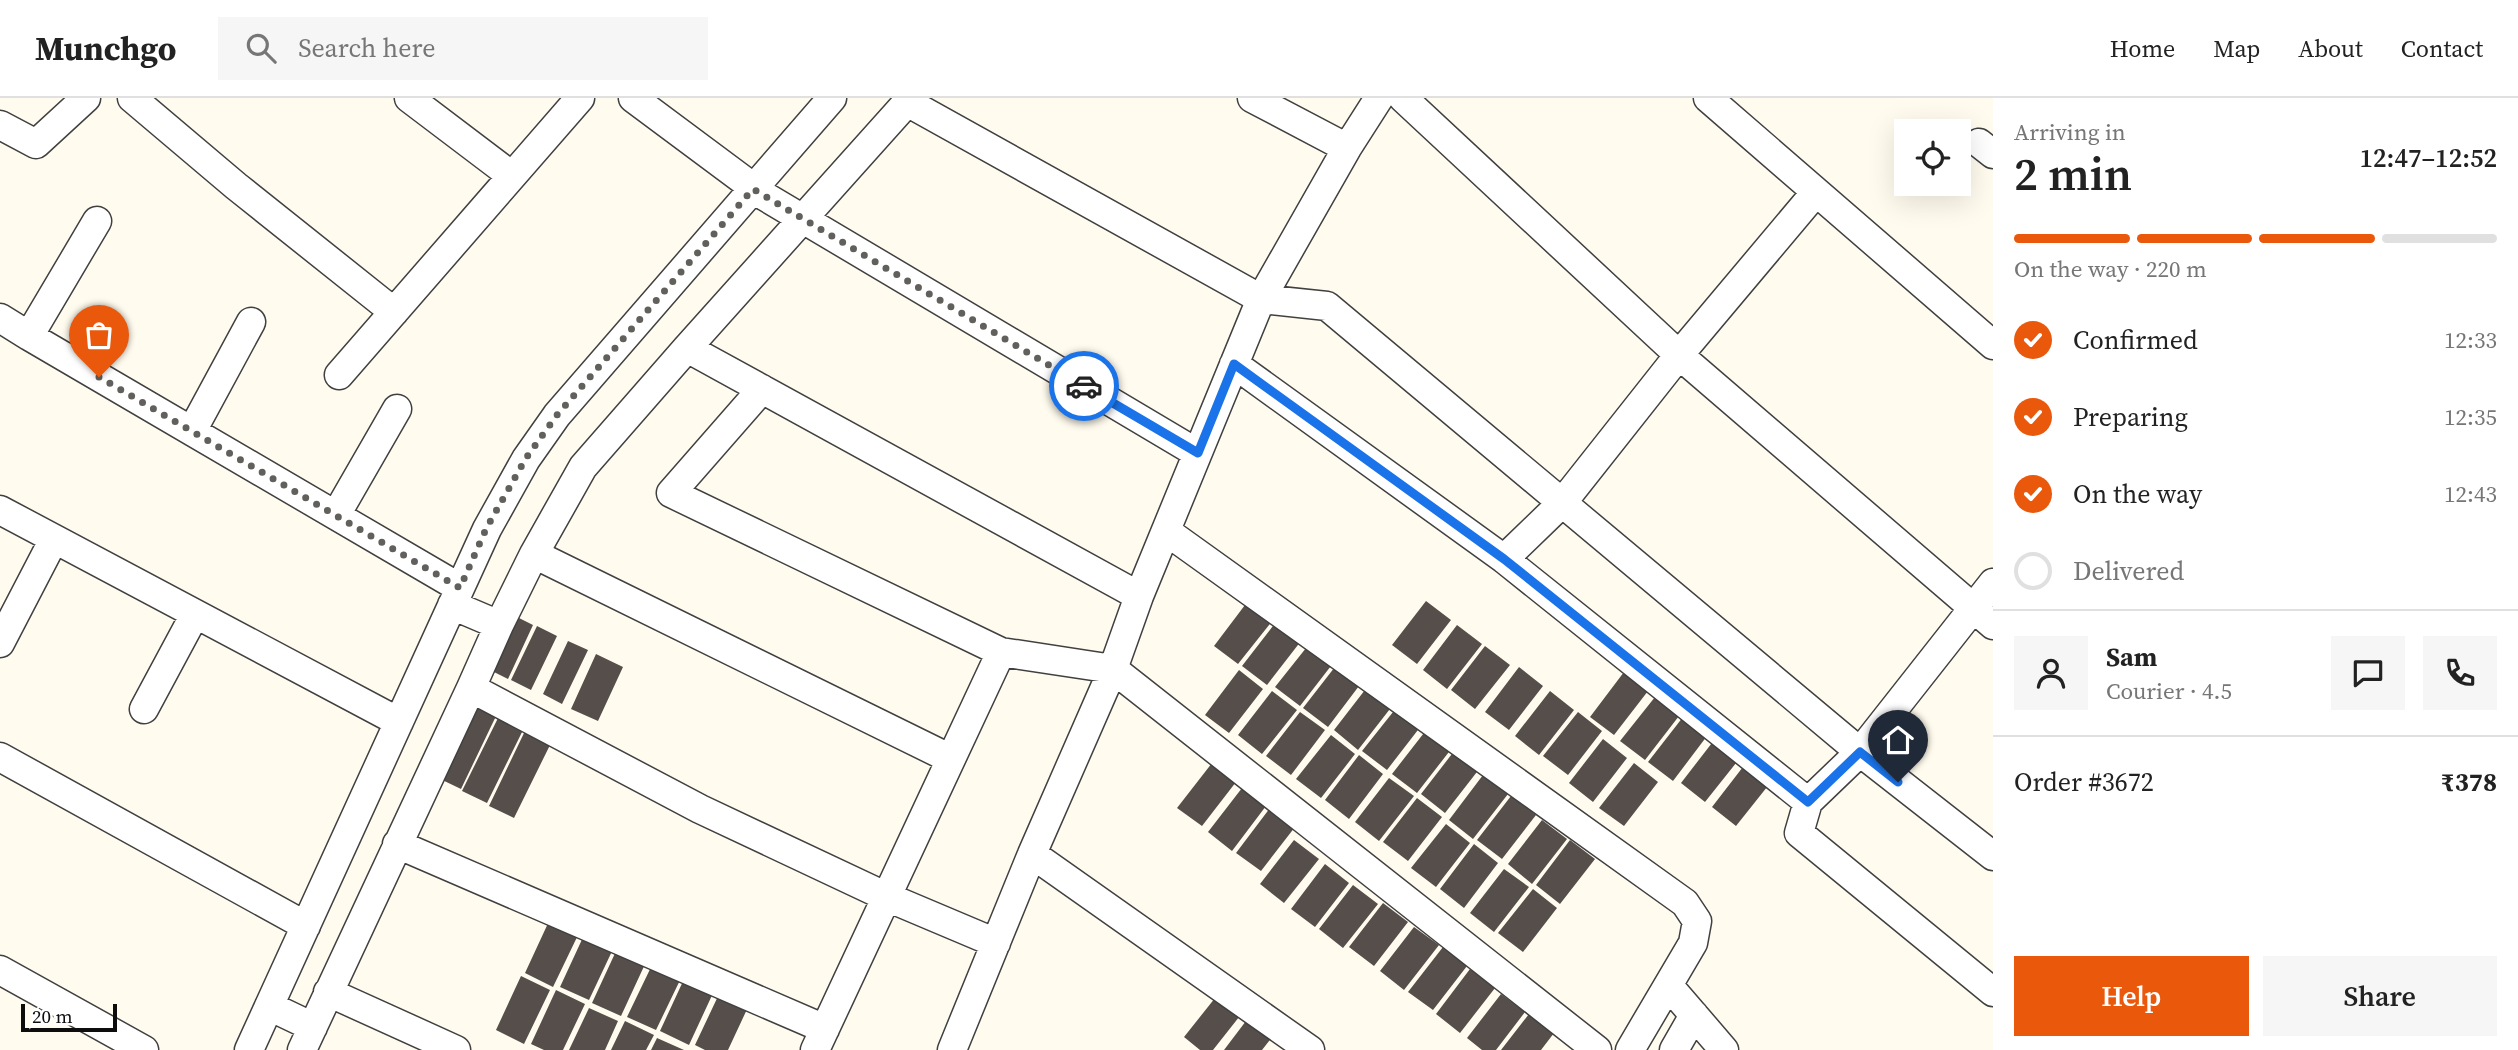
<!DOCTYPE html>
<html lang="en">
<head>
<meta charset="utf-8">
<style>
	body { margin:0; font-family:"Source Serif 4",serif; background:#f6f6f6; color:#222; height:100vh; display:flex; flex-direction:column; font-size:26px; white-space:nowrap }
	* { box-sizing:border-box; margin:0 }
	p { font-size:23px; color:#767676 }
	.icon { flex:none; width:38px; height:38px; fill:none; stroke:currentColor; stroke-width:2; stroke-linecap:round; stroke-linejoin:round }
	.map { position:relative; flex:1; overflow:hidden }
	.sheet { display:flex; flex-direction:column; background:#fff; width:525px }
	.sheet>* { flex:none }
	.buttons { position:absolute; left:1894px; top:21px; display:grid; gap:14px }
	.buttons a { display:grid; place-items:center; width:77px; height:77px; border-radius:0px; background:#fff; box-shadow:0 7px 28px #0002; font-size:35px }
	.scale { position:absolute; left:21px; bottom:18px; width:96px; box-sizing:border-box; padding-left:7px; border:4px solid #0d0d0d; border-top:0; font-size:19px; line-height:24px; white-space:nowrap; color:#0d0d0d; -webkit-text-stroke:5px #fff; paint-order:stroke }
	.pin { position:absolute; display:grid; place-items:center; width:60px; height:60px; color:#fff; margin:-72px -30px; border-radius:50% 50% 50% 0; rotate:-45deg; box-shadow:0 0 7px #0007 }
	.pin .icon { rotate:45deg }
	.courier { position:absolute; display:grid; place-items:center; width:70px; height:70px; margin:-35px; border:5px solid #1a73e8; border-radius:50%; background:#fff; color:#222; box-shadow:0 2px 9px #0007 }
	.overview em { font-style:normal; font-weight:600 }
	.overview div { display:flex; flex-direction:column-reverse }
	.overview { display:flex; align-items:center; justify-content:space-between; height:119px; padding:0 21px }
	h1 { font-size:46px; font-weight:600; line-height:52px }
	.bar { display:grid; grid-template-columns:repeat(4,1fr); gap:10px 7px; align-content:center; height:84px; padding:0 21px }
	.bar i { height:9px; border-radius:5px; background:#e0e0e0 }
	.bar .current { background:#ea580c }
	.bar p { grid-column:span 4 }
	.line { display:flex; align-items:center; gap:18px; padding:0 21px; border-top:2px solid #e0e0e0 }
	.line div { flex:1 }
	.round { display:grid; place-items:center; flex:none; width:74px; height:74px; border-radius:0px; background:#f6f6f6 }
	ol { padding:0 21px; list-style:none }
	li { display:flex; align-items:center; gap:21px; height:77px }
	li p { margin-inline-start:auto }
	li .icon { padding:7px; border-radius:50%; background:#ea580c; color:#fff; stroke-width:4 }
	li:last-child { color:#767676 }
	li i { width:38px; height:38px; border:4px solid #e0e0e0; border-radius:50% }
	.primary-button { display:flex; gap:14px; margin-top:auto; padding:14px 21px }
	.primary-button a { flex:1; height:80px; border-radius:0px; background:#ea580c; color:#fff; font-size:28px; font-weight:600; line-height:80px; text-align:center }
	.primary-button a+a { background:#f6f6f6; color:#222 }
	header { display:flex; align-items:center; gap:42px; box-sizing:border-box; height:98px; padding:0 35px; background:#fff; border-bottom:2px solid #e0e0e0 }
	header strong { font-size:33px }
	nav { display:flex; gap:38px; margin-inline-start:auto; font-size:24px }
	.search { width:490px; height:63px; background:#f6f6f6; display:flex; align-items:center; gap:18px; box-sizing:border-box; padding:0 24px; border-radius:0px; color:#767676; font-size:26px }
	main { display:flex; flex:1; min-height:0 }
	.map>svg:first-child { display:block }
	.building { fill:#564e4a }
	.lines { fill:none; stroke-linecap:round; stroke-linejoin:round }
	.minor-casing { stroke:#404040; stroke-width:31 }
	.minor { stroke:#fff; stroke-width:28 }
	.done { stroke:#62605c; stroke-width:7; stroke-dasharray:0 12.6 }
	.route { stroke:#1a73e8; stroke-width:9 }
</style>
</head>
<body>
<header>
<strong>Munchgo</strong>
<div class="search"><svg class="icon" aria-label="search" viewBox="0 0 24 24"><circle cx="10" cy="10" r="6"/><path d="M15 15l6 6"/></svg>Search here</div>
<nav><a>Home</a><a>Map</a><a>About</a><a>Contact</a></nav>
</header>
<main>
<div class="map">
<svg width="1993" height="952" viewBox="0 0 1993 952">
	<rect width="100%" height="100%" fill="#fffbee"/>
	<path class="building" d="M 1248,503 L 1273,522 L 1238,566 L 1214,548 Z
		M 1426,503 L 1451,522 L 1417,566 L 1392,547 Z
		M 513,517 L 533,527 L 508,581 L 488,571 Z
		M 1276,524 L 1301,543 L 1267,587 L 1242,568 Z
		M 1457,527 L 1482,546 L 1447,591 L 1423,572 Z
		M 537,528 L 557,538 L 531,592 L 511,582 Z
		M 568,543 L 588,552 L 562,606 L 543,596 Z
		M 1310,545 L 1334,564 L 1300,608 L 1275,589 Z
		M 1485,548 L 1510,567 L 1475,611 L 1451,592 Z
		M 596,556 L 623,569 L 598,623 L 571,611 Z
		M 1338,565 L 1362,584 L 1328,629 L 1303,610 Z
		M 1519,569 L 1543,588 L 1509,632 L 1485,614 Z
		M 1239,572 L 1263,591 L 1229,635 L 1205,617 Z
		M 1624,574 L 1648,593 L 1614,637 L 1590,619 Z
		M 1368,588 L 1393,607 L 1358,652 L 1334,632 Z
		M 1272,593 L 1297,612 L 1262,656 L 1238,637 Z
		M 1550,593 L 1574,612 L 1539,657 L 1515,638 Z
		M 1655,599 L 1679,618 L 1645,662 L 1620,643 Z
		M 472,604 L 497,616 L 461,691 L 436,679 Z
		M 1397,609 L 1421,628 L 1387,672 L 1362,653 Z
		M 1300,614 L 1325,632 L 1291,677 L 1266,658 Z
		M 1578,614 L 1602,633 L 1568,677 L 1543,658 Z
		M 499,618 L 524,630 L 487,705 L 462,693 Z
		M 1683,619 L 1707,638 L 1673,683 L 1648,664 Z
		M 1427,631 L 1452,650 L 1417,695 L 1392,676 Z
		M 525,633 L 551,645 L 514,720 L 489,708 Z
		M 1331,637 L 1355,656 L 1321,700 L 1296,681 Z
		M 1603,641 L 1627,660 L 1593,704 L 1569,685 Z
		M 1715,641 L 1740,660 L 1705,704 L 1681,685 Z
		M 1455,652 L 1480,670 L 1445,715 L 1421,696 Z
		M 1359,657 L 1383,676 L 1349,721 L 1325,702 Z
		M 1212,665 L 1236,684 L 1202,728 L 1177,710 Z
		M 1634,665 L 1658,684 L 1624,728 L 1599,710 Z
		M 1746,665 L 1771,684 L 1736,728 L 1712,709 Z
		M 1483,677 L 1508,696 L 1473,741 L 1449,722 Z
		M 1389,680 L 1414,698 L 1379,743 L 1355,724 Z
		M 1242,690 L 1266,708 L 1232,753 L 1208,734 Z
		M 1511,698 L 1536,717 L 1502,761 L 1477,742 Z
		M 1417,700 L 1442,719 L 1408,763 L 1383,744 Z
		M 1270,710 L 1295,729 L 1261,773 L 1236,755 Z
		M 1542,722 L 1567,741 L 1532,786 L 1508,766 Z
		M 1446,726 L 1470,745 L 1436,789 L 1411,770 Z
		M 1294,742 L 1319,761 L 1284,805 L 1260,786 Z
		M 1570,742 L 1595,761 L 1560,806 L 1536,787 Z
		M 1474,746 L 1498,765 L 1464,810 L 1440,791 Z
		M 1325,766 L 1349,785 L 1315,829 L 1291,811 Z
		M 1504,771 L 1529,789 L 1494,834 L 1470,815 Z
		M 1353,787 L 1378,806 L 1343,850 L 1319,831 Z
		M 1533,791 L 1557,810 L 1523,854 L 1498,835 Z
		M 1383,805 L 1408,824 L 1374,868 L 1349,849 Z
		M 550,821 L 579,835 L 553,889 L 525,875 Z
		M 1414,829 L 1439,847 L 1404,892 L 1380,873 Z
		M 585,835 L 614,849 L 589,902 L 560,889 Z
		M 1443,849 L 1467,868 L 1433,912 L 1408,894 Z
		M 617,851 L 646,864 L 621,918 L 592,905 Z
		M 653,865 L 682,878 L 656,932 L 627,919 Z
		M 1470,871 L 1495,890 L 1460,935 L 1436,916 Z
		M 521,878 L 550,892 L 524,946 L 496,932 Z
		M 685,879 L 714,893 L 689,947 L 660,933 Z
		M 556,892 L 585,906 L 563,952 L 544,952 L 531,946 Z
		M 720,894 L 749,907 L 728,952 L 705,952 L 695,947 Z
		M 1219,895 L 1243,914 L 1213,952 L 1200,952 L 1184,939 Z
		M 1501,896 L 1525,914 L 1496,952 L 1482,952 L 1467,940 Z
		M 589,910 L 618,923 L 605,952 L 569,952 Z
		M 1529,916 L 1554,935 L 1541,952 L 1501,952 Z
		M 1249,919 L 1273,938 L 1262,952 L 1224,952 Z
		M 625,923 L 654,937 L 646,952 L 611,952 Z
		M 657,940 L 684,952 L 651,952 Z"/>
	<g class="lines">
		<defs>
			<path id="minor" d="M 132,0 L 236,88 L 394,214
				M 409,0 L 512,78
				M 633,0 L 766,99 L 1197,355
				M 1252,0 L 1347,50
				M 1379,0 L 1347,50 L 1261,201 L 1327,208 L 1860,654 L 1993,758
				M 1403,0 L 1679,257 L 1993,527
				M 1708,0 L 1993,247
				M 907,4 L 1261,201 L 1139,498 L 1113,571 L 1032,756 L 952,952
				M 0,27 L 36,46 L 86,0
				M 1979,45 L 1993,56
				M 97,123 L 29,238 L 460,490
				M 0,220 L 29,238
				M 687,250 L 1139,498
				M 1234,266 L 1504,461 L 1808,704
				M 339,277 L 580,0
				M 762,291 L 671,395 L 1001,554 L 1113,571 L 1597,952
				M 192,333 L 251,224
				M 0,412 L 399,624
				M 336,417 L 397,311
				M 1166,433 L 1685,805 L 1697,823 L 1693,845 L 1630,952
				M 534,456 L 951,661
				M 1504,461 L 1562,405 L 1679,257 L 1816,94
				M 1993,485 L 1860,654 L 1808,704 L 1799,735 L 1993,894
				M 452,507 L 499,527
				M 0,545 L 54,441
				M 471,590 L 700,711 L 887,799 L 996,845
				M 144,611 L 195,516
				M 0,659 L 306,828
				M 397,746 L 825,931
				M 1032,756 L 1310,952
				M 0,872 L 144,952
				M 1669,888 L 1724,952
				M 328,894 L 456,952
				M 269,908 L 313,929
				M 249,952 L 487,431 L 526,361 L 557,317 L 832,0
				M 302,952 L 471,590 L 499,527 L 534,456 L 583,369 L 687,250 L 911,0
				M 815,952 L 1001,554
				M 1674,952 L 1694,917"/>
		</defs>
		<use href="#minor" class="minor-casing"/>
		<use href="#minor" class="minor"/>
	</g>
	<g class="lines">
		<path class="done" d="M 99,279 L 460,490 L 486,431 L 526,360 L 557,317 L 753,91 L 1084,288"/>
		<path class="route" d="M 1084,288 L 1198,355 L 1234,266 L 1504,461 L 1808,704 L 1860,654 L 1898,684"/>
	</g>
</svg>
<div class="buttons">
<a><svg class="icon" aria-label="locate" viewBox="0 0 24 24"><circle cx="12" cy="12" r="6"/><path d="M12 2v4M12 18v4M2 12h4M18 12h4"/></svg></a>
</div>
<div class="scale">20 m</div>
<div class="pin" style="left:99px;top:279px;background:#ea580c"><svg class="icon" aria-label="bag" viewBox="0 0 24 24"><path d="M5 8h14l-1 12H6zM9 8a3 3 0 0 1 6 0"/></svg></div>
<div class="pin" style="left:1898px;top:684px;background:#1f2937"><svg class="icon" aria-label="home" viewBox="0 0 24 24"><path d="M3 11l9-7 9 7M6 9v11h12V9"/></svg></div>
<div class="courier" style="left:1084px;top:288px"><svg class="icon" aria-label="car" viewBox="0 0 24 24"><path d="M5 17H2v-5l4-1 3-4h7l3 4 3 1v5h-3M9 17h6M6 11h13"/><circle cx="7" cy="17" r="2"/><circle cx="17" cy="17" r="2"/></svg></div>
</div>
<section class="sheet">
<div class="overview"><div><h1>2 min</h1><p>Arriving in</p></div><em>12:47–12:52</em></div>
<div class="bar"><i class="current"></i><i class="current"></i><i class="current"></i><i></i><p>On the way · 220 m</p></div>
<ol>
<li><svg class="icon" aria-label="check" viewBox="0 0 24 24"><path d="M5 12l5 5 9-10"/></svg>Confirmed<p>12:33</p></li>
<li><svg class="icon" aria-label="check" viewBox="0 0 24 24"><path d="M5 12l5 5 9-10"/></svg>Preparing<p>12:35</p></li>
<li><svg class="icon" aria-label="check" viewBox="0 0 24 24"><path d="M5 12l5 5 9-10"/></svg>On the way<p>12:43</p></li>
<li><i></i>Delivered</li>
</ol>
<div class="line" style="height:126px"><a class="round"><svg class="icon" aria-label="person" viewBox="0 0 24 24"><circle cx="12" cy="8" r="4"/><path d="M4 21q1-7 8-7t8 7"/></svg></a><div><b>Sam</b><p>Courier · 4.5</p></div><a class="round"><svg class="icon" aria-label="chat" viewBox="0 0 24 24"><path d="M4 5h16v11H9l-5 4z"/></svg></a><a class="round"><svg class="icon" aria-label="phone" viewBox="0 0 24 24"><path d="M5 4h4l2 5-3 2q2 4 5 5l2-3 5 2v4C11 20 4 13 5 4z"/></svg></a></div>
<div class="line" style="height:91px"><div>Order #3672</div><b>₹378</b></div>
<div class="primary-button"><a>Help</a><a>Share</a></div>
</section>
</main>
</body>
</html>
